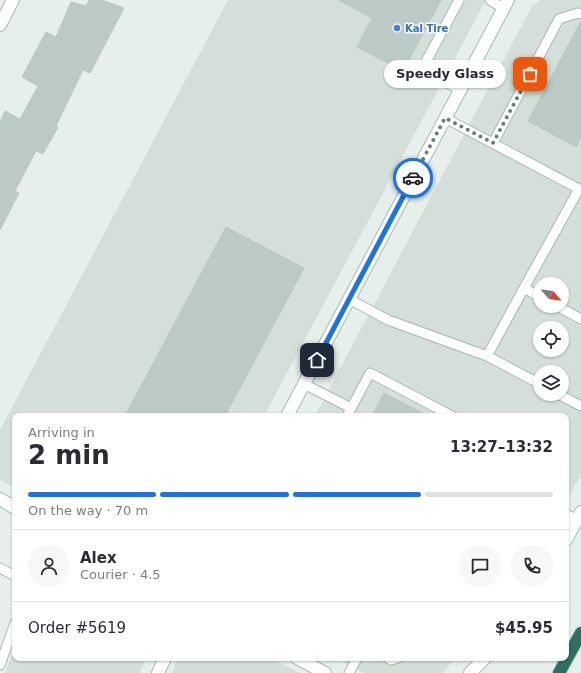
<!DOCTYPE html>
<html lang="en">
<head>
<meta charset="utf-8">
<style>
	body { margin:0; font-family:"DejaVu Sans",sans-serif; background:#f7f7f7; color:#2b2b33; height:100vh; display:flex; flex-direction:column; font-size:15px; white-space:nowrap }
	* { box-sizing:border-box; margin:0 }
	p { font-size:13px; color:#7c7c81 }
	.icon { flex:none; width:22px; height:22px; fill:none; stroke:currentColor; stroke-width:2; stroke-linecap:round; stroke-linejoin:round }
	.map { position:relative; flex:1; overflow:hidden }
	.drawer { position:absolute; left:12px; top:413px; width:557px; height:248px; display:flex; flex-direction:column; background:#fff; border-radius:8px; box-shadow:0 1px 3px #0004 }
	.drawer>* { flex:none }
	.needle { width:26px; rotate:118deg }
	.tools { position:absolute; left:533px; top:277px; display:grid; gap:8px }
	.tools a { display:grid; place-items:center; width:36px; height:36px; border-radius:50%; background:#fff; box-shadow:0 1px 3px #0004; font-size:20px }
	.pin { position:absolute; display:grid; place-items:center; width:34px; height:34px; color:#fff; margin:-17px; border-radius:8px; box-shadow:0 2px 6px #0006 }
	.courier { position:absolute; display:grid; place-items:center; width:40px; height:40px; margin:-20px; border:3px solid #1a73e8; border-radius:50%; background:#fff; color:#222; box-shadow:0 1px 5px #0007 }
	.bubble { position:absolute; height:28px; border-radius:14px; background:#fff; box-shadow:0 1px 3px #0004; font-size:13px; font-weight:800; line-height:28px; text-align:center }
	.overview em { font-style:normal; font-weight:800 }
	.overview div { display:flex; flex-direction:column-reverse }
	.overview { display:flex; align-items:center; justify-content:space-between; height:68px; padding:0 16px }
	h1 { font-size:26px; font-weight:800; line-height:30px }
	.bar { display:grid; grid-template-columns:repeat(4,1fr); gap:6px 4px; align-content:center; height:48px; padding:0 16px }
	.bar i { height:5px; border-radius:3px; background:#e1e1e2 }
	.bar .on { background:#1a73e8 }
	.bar p { grid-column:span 4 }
	.line { display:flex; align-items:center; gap:10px; padding:0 16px; border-top:1px solid #e1e1e2 }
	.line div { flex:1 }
	.round { display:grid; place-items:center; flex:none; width:42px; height:42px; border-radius:21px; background:#f7f7f7 }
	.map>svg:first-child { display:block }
	.built { fill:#d4dfda; fill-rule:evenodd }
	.building { fill:#bbcac4; stroke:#b8c9c2 }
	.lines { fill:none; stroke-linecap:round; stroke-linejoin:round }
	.lane-casing { stroke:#a8b8b2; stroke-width:11 }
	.street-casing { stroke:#a8b8b2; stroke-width:14 }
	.secondary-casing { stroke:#a4bbb3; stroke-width:14 }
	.highway-casing { stroke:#c2cac8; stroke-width:14 }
	.lane { stroke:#fff; stroke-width:9 }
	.street { stroke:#fff; stroke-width:12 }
	.secondary { stroke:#fff; stroke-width:12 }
	.highway { stroke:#2f6f62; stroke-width:12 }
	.done { stroke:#687f78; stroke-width:4; stroke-dasharray:0 7.2 }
	.route { stroke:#1a73e8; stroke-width:5 }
	.shop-dot { fill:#3f7fe0; stroke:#f7fbf9; stroke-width:1.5 }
	.labels { text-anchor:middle; stroke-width:3; stroke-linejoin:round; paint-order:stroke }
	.shop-label { font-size:10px; font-weight:bold; fill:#366cbe; stroke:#f7fbf9; text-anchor:start }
</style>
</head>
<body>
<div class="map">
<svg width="581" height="673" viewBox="0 0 581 673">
	<rect width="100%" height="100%" fill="#e6efeb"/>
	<path class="built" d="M 228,0 L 486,0 L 264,416 L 15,416 L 15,488 L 0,480 L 0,430 Z
		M 540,0 L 581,0 L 581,474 L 566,502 L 566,416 L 315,416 L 532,6 ZM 540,284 L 562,284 L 562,306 L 540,306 ZM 540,328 L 562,328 L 562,350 L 540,350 ZM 540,372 L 562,372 L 562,394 L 540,394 Z
		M 15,646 L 15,658 L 146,658 L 140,673 L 5,673 Z
		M 178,658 L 271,658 L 300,673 L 172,673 Z
		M 337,658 L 456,658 L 442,673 L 364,673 Z"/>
	<path class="building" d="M 89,0 L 102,0 L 124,8 L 90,73 L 83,70 L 56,126 L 58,127 L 43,154 L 36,151 L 15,191 L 19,193 L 0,230 L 0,122 L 5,111 L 20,119 L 38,86 L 22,77 L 46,32 L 56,37 L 71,2 L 86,6 Z
		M 338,0 L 441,0 L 403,71 L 357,47 L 372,18 Z
		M 581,21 L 581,137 L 576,147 L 528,121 Z
		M 226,227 L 304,268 L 225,416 L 125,416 Z
		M 384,393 L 428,416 L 372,416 Z"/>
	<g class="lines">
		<defs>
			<path id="lane" d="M 459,0 L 422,69 L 460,90
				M 490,0 L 504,9
				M 445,118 L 581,190
				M 493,143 L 559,19 L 578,13 L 581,14
				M 540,297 L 524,288 L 579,189
				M 349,299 L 388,320 L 487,356 L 540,384
				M 557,306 L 581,319
				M 487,356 L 524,288
				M 304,384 L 351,408
				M 558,394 L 581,406
				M 347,416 L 370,373 L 452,416
				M 566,514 L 577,520
				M 0,568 L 15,576
				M 388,658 L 391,660 L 398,658
				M 0,665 L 15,623
				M 349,673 L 357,658"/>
			<path id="street" d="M 0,25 L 13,0
				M 0,499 L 15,508
				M 566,540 L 581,512
				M 470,673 L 485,658"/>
			<path id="secondary" d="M 287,416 L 508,0
				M 297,658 L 325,673
				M 158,673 L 165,658"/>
			<path id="highway" d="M 559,673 L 581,633"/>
		</defs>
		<use href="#lane" class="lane-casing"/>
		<use href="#street" class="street-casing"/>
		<use href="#secondary" class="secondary-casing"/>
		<use href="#highway" class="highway-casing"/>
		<use href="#lane" class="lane"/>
		<use href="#street" class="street"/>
		<use href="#secondary" class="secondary"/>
		<use href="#highway" class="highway"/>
	</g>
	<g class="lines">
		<path class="done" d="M 413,178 L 445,118 L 493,143 L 530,74"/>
		<path class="route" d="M 317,360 L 413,178"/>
	</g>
	<circle class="shop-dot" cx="397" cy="28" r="4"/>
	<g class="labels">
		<g class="shop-label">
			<text x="405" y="32">Kal Tire</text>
		</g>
	</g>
</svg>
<div class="tools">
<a><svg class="needle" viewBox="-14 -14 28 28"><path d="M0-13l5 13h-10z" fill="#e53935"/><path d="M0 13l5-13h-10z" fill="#7c7c81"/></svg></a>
<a><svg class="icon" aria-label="locate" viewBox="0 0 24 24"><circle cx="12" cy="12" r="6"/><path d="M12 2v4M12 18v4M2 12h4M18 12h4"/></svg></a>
<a><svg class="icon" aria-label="layers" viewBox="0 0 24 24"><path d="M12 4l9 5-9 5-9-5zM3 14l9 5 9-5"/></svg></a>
</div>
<div class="pin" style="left:530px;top:74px;background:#ea580c"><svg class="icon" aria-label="bag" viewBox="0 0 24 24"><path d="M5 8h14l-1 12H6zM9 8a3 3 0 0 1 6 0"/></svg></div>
<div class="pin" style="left:317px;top:360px;background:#1f2937"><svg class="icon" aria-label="home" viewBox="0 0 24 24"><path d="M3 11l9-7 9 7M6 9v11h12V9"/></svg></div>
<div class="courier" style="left:413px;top:178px"><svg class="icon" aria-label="car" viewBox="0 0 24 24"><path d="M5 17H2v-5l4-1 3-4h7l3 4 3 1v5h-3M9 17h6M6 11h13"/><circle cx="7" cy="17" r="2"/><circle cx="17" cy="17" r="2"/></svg></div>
<div class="bubble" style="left:384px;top:60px;width:122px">Speedy Glass</div>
<section class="drawer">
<div class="overview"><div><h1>2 min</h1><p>Arriving in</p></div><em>13:27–13:32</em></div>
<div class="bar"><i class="on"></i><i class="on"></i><i class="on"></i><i></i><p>On the way · 70 m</p></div>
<div class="line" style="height:72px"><a class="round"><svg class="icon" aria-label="person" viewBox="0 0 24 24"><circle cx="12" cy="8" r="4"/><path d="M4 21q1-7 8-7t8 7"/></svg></a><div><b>Alex</b><p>Courier · 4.5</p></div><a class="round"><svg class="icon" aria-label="chat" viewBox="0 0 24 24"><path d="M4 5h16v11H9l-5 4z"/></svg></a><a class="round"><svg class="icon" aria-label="phone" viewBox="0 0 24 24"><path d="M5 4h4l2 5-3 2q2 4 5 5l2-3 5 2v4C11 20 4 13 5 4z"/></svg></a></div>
<div class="line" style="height:52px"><div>Order #5619</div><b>$45.95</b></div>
</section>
</div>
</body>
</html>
